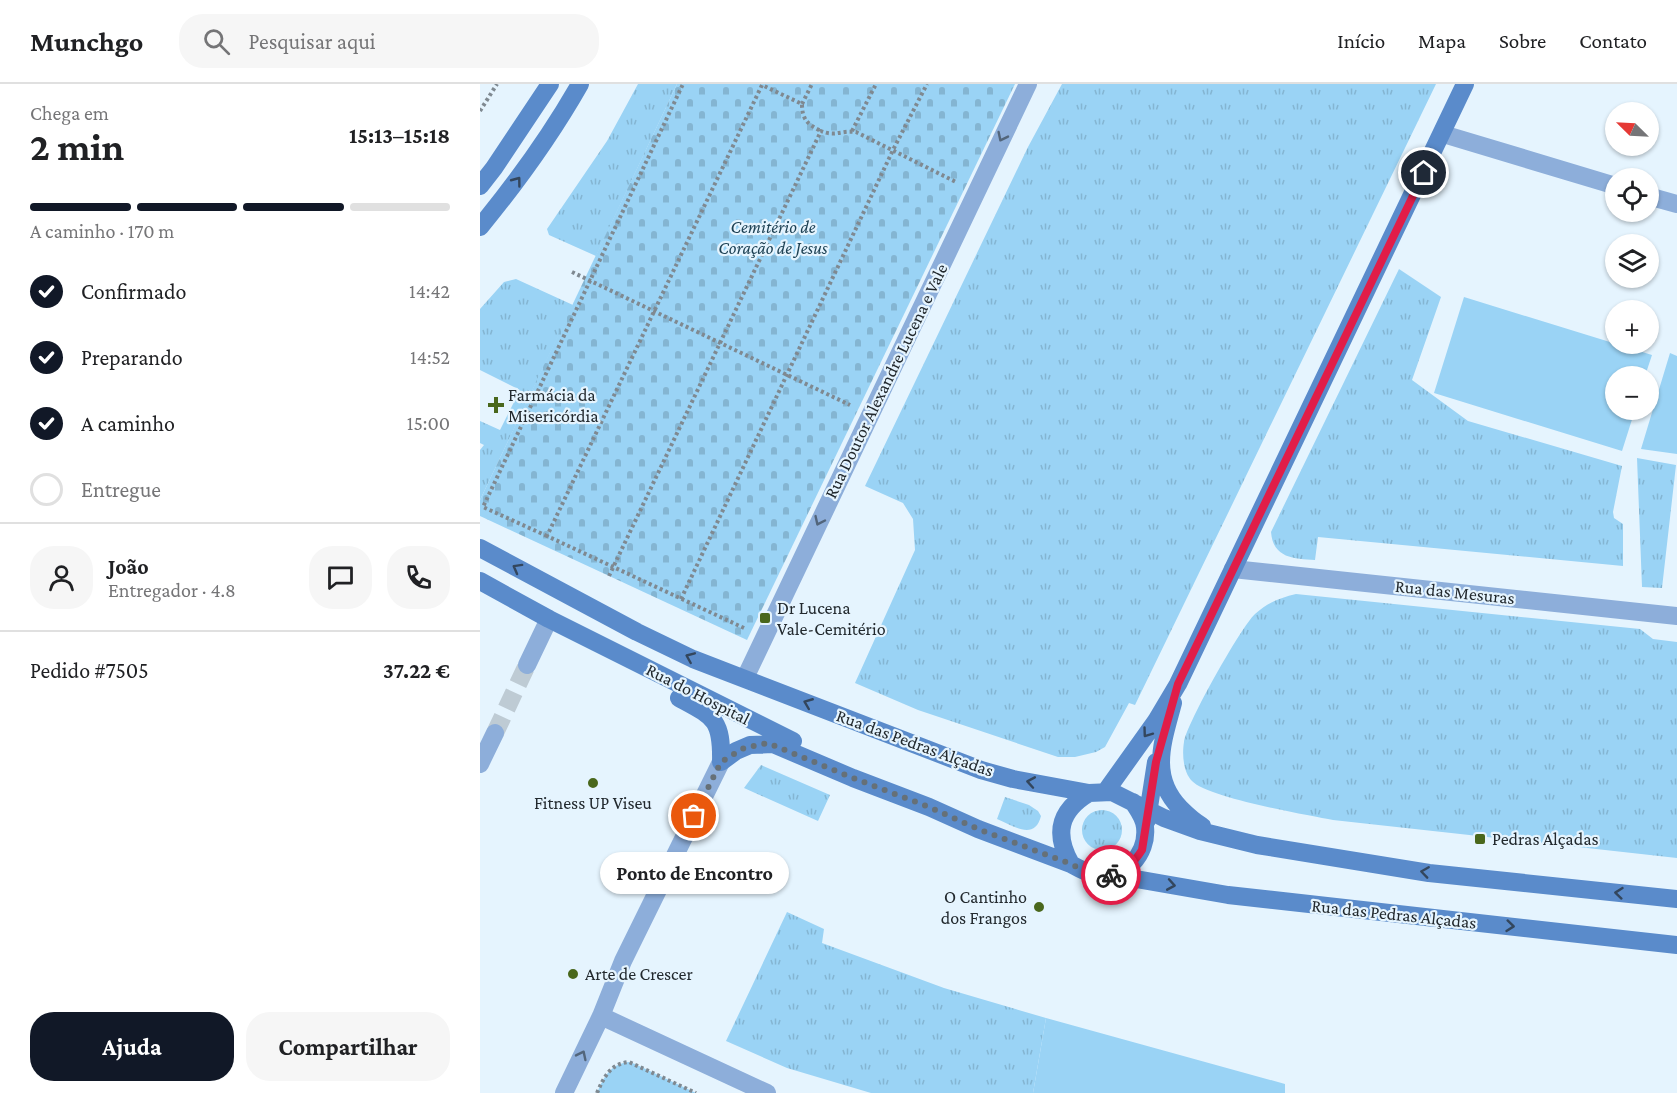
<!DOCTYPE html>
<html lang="pt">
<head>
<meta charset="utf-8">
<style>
	body { margin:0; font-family:"Crimson Pro",serif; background:#f6f6f6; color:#202124; height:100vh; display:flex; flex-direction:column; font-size:22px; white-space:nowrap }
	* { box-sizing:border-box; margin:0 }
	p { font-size:20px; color:#757577 }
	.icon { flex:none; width:33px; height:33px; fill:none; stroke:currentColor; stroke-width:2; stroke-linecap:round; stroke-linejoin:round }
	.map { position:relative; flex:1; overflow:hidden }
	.sheet { display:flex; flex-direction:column; background:#fff; width:480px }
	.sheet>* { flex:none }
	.needle { width:39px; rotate:294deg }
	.controls { position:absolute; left:1125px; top:18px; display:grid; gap:12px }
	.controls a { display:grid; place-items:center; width:54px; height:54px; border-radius:50%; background:#fff; box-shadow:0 2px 4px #0004; font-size:30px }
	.pin { position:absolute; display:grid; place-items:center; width:51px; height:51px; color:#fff; margin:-26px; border:3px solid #fff; border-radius:50%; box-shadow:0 2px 6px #0007 }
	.courier { position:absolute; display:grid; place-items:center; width:60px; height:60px; margin:-30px; border:4px solid #e11d48; border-radius:50%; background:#fff; color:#222; box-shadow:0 2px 8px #0007 }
	.bubble { position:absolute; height:42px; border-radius:21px; background:#fff; box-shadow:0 2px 4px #0004; font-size:20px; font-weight:700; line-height:42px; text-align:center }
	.overview em { font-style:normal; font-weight:700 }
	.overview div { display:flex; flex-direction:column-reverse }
	.overview { display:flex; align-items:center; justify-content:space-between; height:102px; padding:0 30px }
	h1 { font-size:39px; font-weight:700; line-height:45px }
	.bar { display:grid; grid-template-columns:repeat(4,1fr); gap:9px 6px; align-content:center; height:72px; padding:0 30px }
	.bar i { height:8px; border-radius:4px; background:#e0e0e0 }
	.bar .current { background:#111827 }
	.bar p { grid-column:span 4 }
	.line { display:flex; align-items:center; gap:15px; padding:0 30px; border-top:2px solid #e0e0e0 }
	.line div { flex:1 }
	.round { display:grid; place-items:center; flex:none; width:63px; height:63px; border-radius:24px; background:#f6f6f6 }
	ol { padding:0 30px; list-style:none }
	li { display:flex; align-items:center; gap:18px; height:66px }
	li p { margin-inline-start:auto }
	li .icon { padding:6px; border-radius:50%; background:#111827; color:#fff; stroke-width:4 }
	li:last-child { color:#757577 }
	li i { width:33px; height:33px; border:3px solid #e0e0e0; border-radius:50% }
	.button { display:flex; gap:12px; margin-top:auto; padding:12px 30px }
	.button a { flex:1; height:69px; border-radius:24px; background:#111827; color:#fff; font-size:24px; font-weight:700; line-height:69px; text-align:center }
	.button a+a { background:#f6f6f6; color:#202124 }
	header { display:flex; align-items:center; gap:36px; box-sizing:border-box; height:84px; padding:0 30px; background:#fff; border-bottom:2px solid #e0e0e0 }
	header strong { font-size:28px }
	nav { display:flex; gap:33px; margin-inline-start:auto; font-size:21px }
	.search { width:420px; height:54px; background:#f6f6f6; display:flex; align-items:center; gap:15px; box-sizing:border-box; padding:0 21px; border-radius:24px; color:#757577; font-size:22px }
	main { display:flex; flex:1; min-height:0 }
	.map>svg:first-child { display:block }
	.grass { fill:url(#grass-tufts) }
	.cemetery { fill:url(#cemetery-stones) }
	.garden { fill:#9ad3f5 }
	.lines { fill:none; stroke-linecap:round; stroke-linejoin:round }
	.street-tunnel { stroke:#becbd4; stroke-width:18; stroke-dasharray:18 9; stroke-linecap:butt }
	.path { stroke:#7f8991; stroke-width:4; stroke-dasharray:3 3; stroke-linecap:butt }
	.street { stroke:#8daeda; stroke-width:18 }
	.secondary { stroke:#5a8bcb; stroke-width:18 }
	.oneway { stroke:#52657b }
	.oneway2 { stroke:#33465d }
	.done { stroke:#667077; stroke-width:6; stroke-dasharray:0 10.8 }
	.route { stroke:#e11d48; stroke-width:8 }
	.poi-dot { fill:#49671c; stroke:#e5f4fe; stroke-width:2 }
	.labels { text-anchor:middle; stroke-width:4.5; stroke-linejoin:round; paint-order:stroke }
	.park-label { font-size:18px; font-style:italic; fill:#1d4154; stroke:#e5f4fe }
	.street-label { font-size:18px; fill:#22292e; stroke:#e5f4fe }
	.poi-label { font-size:18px; fill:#22292e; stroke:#e5f4fe; text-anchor:start }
</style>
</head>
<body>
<header>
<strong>Munchgo</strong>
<div class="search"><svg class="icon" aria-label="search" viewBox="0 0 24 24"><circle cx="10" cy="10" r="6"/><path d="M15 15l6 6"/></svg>Pesquisar aqui</div>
<nav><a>Início</a><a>Mapa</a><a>Sobre</a><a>Contato</a></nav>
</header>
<main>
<section class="sheet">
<div class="overview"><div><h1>2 min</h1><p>Chega em</p></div><em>15:13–15:18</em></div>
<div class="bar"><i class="current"></i><i class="current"></i><i class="current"></i><i></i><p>A caminho · 170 m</p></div>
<ol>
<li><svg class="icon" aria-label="check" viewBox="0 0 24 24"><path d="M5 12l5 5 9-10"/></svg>Confirmado<p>14:42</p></li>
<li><svg class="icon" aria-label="check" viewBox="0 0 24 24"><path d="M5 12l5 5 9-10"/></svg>Preparando<p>14:52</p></li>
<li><svg class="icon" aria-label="check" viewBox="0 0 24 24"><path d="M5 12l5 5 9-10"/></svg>A caminho<p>15:00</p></li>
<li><i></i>Entregue</li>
</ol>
<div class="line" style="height:108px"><a class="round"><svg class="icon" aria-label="person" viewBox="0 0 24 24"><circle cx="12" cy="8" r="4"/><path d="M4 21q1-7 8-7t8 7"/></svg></a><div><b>João</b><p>Entregador · 4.8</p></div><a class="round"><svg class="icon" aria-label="chat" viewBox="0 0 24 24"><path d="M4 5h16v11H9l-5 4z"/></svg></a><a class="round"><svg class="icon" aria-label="phone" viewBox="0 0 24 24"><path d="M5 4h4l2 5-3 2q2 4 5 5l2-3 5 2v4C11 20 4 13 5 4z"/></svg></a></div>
<div class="line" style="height:78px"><div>Pedido #7505</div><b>37.22 €</b></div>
<div class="button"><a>Ajuda</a><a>Compartilhar</a></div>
</section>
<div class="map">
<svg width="1197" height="1009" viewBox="0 0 1197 1009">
	<defs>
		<pattern id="grass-tufts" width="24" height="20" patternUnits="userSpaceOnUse" patternTransform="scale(1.5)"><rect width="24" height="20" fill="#9ad3f5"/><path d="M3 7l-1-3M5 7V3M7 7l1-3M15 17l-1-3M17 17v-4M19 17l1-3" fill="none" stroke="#84b5d2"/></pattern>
		<pattern id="cemetery-stones" width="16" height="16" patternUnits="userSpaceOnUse" patternTransform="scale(1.5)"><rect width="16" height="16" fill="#9ad3f5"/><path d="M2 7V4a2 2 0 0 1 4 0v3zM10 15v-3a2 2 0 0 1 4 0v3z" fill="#84b5d2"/></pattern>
	</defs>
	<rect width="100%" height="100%" fill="#e5f4fe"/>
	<path class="grass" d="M 158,0 L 197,0 L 116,172 L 69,151 L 67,145 L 127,57 Z
		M 582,0 L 956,0 L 655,621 L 649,619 L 625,663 L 616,668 L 595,673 L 578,673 L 438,626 L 375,599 L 435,466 L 433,435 L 423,419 L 385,402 L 548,63 Z
		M 919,185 L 961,213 L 932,296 L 988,337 L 1142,382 L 1133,428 L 1134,434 L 1143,440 L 1143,482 L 838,453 L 835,476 C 814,475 793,474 791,448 Z
		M 36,195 L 93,221 L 0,416 L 0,366 L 4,361 L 0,359 L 0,337 L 20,346 L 40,306 L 0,286 L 0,225 L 24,198 Z
		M 1157,374 L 1196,381 L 1182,504 L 1162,503 Z
		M 816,510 L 1160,545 L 1173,555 L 1197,558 L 1197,774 L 853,736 C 827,731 728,714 712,697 C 703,688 702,670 704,658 C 707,639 761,543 775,530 C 788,518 800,514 816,510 Z
		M 281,681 L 350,711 L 338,737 L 264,704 Z
		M 525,713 L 549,721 L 558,727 L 561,732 C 555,757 533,742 517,735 Z
		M602 746a20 20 0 1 1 40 0a20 20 0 1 1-40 0Z
		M 307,828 L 344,845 L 342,859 L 464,904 L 566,934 L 553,1009 L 391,1009 L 307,984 L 246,957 Z"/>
	<path class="cemetery" d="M 197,0 L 535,0 L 267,556 L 0,432 L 0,416 Z"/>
	<path class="garden" d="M 984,213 L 1172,271 L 1165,292 L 1136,292 L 1136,326 L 1155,326 L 1142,367 L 954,309 Z
		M 1190,269 L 1197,272 L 1197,370 L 1161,365 Z
		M 566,934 L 805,1000 L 805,1009 L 553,1009 Z
		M 149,978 L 155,980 L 216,1009 L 117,1009 C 124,993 130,980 149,978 Z"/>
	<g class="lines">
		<path class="street-tunnel" d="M 15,649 L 47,581"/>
		<path class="path" d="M 322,20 L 332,0
			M 0,27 L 17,0
			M 372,47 L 396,0
			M 92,188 L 370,321
			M 67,452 L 3,423 L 203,0
			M 129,492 L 341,47 C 356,53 361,46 376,48 L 476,98
			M 201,515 L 413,66 L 447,0
			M 264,544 L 67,452 L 282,1 L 322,20 C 322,35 327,40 341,47
			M 117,1009 C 124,993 130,980 149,978 L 216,1009"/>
		<path class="street" d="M 963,50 L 1136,102
			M 1168,112 L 1197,120
			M 753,485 L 1197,532
			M 47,581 L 69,535
			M 265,594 L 548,0
			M 0,680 L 15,649
			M 121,932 L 287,1009
			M 84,1009 L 121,932 L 143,877 L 241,678"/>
		<path class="secondary" d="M 0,102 L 14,84 L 70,0
			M 0,143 C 37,98 71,51 100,0
			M 0,464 L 157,548 L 213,575 L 501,686 L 533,695 L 609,709 L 632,708 L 684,734 L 720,747 L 777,761 L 949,789 L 1197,815
			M 0,497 L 69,535 L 313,657
			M 199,614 C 234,633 242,635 241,678
			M 693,619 C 683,657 669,692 700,724 C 707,731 713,737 722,742
			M 241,678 L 256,667 L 270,661 L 293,660 L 373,694 L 449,723 L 498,745 L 591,780 C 600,785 607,789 616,791 C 645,796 668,770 665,743 C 664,733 658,726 653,718
			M 626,707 L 676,637 L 698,600 L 985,0
			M 667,736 L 676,678
			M 591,780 C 574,750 579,727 609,709
			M 633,791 L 748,811 L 1197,861"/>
	</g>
	<defs><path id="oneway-chevron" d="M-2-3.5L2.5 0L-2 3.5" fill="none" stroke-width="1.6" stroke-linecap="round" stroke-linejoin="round" transform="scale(1.5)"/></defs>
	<g class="oneway">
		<use href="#oneway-chevron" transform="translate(522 53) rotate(116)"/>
		<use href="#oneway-chevron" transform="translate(339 437) rotate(115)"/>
		<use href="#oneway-chevron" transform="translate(102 971) rotate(-64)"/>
	</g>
	<g class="oneway2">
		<use href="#oneway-chevron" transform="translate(37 97) rotate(-53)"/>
		<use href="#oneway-chevron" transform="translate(37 484) rotate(-151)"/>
		<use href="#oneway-chevron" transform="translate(210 573) rotate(-157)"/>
		<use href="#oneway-chevron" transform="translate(328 619) rotate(-158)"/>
		<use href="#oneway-chevron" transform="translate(667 649) rotate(126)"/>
		<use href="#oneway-chevron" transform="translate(551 698) rotate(-170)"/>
		<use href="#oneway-chevron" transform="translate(945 788) rotate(-172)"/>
		<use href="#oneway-chevron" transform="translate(691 801) rotate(10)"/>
		<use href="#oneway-chevron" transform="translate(1139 809) rotate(-174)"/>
		<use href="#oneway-chevron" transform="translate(1030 842) rotate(6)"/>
	</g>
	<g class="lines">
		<path class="done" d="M 214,732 L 241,678 L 264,664 L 288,659 L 373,694 L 449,723 L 498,745 L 591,780 C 605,788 615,792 631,791"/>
		<path class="route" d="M 631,791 C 645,787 654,779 662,766 L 676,678 L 698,600 L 944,89"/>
	</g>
	<g class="poi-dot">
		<path d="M13 312h6v6h6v6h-6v6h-6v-6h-6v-6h6z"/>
		<rect x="279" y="528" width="12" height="12" rx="3"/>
		<circle cx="113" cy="699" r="6"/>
		<rect x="994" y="749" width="12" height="12" rx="3"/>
		<circle cx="559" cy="823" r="6"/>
		<circle cx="93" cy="890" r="6"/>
	</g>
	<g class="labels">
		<g class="park-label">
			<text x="293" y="149">Cemitério de<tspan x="293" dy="21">Coração de Jesus</tspan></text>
		</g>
		<g class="street-label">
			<text transform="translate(406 297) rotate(-64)" y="6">Rua Doutor Alexandre Lucena e Vale</text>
			<text transform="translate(975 508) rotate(6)" y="6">Rua das Mesuras</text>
			<text transform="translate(218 610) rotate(27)" y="6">Rua do Hospital</text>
			<text transform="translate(435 659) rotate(20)" y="6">Rua das Pedras Alçadas</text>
			<text transform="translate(914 830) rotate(6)" y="6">Rua das Pedras Alçadas</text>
		</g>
		<g class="poi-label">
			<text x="28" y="317">Farmácia da<tspan x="28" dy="21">Misericórdia</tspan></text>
			<text x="297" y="530">Dr Lucena<tspan x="297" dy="21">Vale-Cemitério</tspan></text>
			<text x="113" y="725" text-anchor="middle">Fitness UP Viseu</text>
			<text x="1012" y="761">Pedras Alçadas</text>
			<text x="547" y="819" text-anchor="end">O Cantinho<tspan x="547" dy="21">dos Frangos</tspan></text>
			<text x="105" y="896">Arte de Crescer</text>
		</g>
	</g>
</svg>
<div class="controls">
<a><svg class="needle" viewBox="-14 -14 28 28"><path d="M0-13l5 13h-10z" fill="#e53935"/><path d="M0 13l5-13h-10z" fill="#757577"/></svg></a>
<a><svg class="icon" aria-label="locate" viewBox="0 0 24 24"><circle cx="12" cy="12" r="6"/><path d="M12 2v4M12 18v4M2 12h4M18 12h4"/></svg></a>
<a><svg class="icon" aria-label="layers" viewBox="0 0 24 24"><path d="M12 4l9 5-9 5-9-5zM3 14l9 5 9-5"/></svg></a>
<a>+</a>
<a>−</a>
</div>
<div class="pin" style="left:214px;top:732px;background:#ea580c"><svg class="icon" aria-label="bag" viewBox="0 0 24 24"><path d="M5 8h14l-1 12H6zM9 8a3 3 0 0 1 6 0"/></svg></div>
<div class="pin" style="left:944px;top:89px;background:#1f2937"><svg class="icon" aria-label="home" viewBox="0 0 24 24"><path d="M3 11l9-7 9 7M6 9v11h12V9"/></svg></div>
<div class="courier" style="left:631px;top:791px"><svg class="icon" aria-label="bike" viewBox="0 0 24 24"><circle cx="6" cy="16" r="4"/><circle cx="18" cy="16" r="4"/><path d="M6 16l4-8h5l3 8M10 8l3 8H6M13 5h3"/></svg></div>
<div class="bubble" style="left:120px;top:768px;width:189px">Ponto de Encontro</div>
</div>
</main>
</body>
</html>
